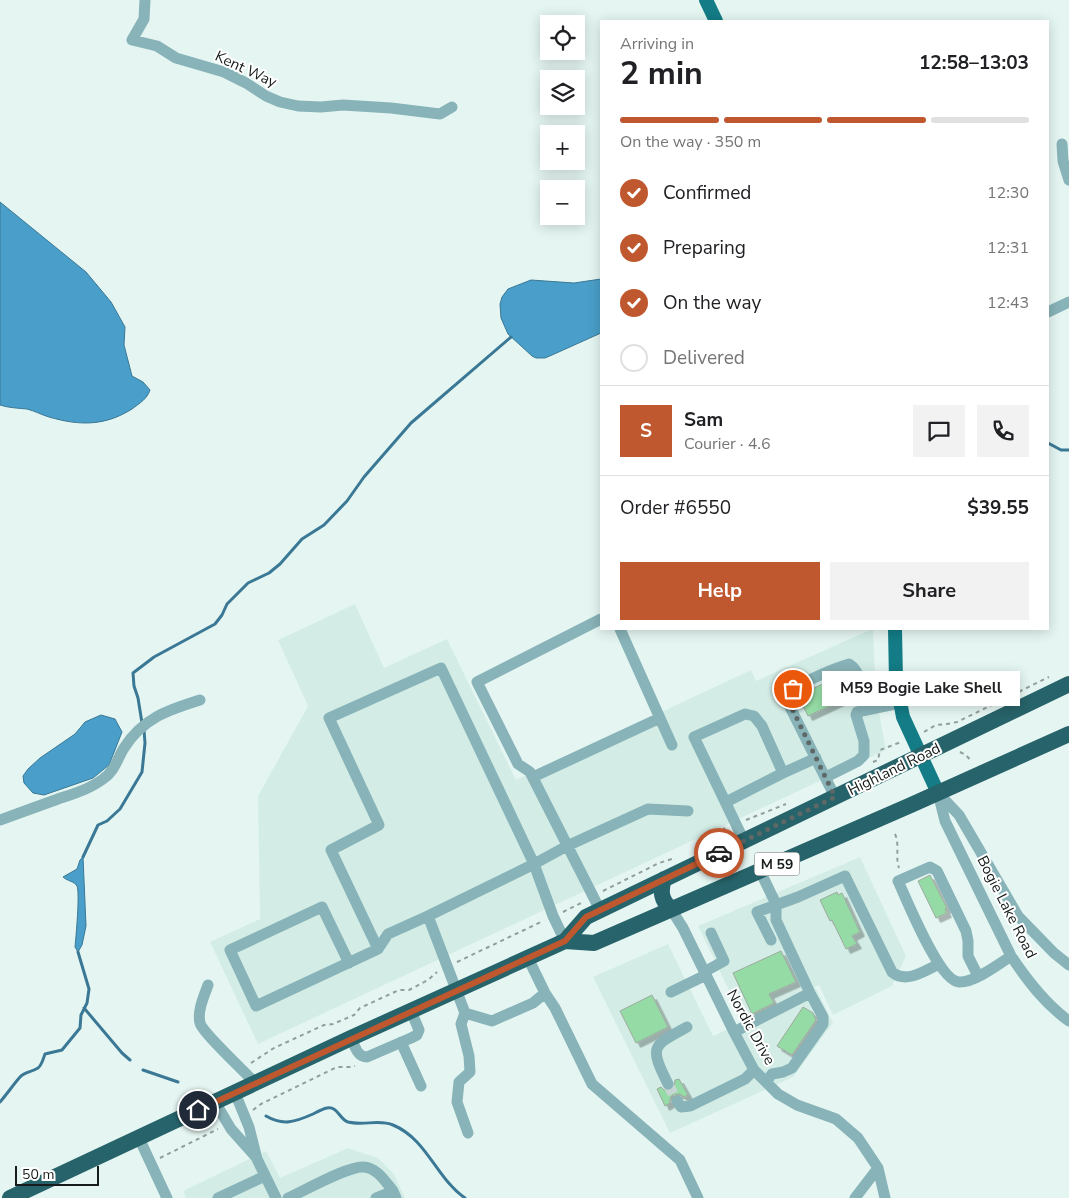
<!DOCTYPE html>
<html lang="en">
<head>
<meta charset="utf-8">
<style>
	body { margin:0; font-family:"Nunito Sans",sans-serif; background:#f2f2f2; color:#202124; height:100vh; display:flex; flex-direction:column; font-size:19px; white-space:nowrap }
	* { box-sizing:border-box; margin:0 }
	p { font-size:16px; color:#757577 }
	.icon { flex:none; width:28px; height:28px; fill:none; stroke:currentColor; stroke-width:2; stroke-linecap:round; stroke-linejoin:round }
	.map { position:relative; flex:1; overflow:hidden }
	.side { position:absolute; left:600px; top:20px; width:449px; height:610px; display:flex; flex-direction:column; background:#fff; border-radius:0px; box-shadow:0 2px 12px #0003 }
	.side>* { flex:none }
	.controls { position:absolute; left:540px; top:15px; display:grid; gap:10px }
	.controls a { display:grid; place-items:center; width:45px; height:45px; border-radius:0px; background:#fff; box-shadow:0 2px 12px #0003; font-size:25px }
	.scale { position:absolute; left:15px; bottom:12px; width:84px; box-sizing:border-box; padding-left:5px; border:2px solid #161c1b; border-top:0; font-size:14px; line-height:18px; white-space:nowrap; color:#161c1b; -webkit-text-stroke:4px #fff; paint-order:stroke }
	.pin { position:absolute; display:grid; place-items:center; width:42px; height:42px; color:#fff; margin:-21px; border:2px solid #fff; border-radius:50%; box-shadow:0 1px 5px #0007 }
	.courier { position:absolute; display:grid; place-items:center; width:50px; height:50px; margin:-25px; border:4px solid #bf582e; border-radius:50%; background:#fff; color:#222; box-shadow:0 1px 6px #0007 }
	.bubble { position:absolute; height:35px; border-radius:0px; background:#fff; box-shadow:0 2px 12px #0003; font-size:16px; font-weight:700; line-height:35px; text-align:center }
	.head em { font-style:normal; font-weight:700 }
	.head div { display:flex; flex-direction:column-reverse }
	.head { display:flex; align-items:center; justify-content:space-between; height:85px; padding:0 20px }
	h1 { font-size:32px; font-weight:700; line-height:38px }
	.bar { display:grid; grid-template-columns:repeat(4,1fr); gap:8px 5px; align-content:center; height:60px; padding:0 20px }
	.bar i { height:6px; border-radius:4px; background:#e0e0e0 }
	.bar .active { background:#bf582e }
	.bar p { grid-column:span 4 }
	.line { display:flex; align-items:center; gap:12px; padding:0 20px; border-top:1px solid #e0e0e0 }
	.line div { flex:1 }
	.round { display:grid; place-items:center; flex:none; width:52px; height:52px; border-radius:0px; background:#f2f2f2 }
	ol { padding:0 20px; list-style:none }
	li { display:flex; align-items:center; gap:15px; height:55px }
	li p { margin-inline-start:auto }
	li .icon { padding:5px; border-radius:50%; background:#bf582e; color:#fff; stroke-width:4 }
	li:last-child { color:#757577 }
	li i { width:28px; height:28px; border:2px solid #e0e0e0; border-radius:50% }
	.button { display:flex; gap:10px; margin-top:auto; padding:10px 20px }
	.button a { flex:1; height:58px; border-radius:0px; background:#bf582e; color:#fff; font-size:20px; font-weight:700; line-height:58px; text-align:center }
	.button a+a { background:#f2f2f2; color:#202124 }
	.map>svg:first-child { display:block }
	.built { fill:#d3ede6 }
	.water { fill:#499fc9; stroke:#3a7895 }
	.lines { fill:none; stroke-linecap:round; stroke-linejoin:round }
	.stream { stroke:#3a7895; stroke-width:3 }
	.building { fill:#95dba5; stroke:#9da99f; filter:url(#shadow) }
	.minor-tunnel { stroke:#c6d5d2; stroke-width:11; stroke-dasharray:11 5.5; stroke-linecap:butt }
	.path { stroke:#929e9b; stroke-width:2; stroke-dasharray:4 4; stroke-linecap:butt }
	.minor { stroke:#88b3b8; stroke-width:11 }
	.major { stroke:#137c86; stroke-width:14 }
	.highway { stroke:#27636a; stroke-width:16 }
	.done { stroke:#5e6866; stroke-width:5; stroke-dasharray:0 9 }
	.route { stroke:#bf582e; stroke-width:6 }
	.labels { text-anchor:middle; stroke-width:4; stroke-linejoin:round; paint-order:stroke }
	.shield { fill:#fff; stroke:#5c605f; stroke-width:1 }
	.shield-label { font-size:14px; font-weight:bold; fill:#161c1b }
	.street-label { font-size:15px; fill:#161c1b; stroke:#fff }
</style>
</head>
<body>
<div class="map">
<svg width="1069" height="1198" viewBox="0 0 1069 1198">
	<defs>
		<filter id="shadow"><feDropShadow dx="4.5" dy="4.5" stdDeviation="0" flood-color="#0004"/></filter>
	</defs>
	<rect width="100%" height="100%" fill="#e5f6f2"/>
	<path class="built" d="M 355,604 L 384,668 L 447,639 L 516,780 L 751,670 L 756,681 L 872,629 L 873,629 L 876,697 L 886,750 L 258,1044 L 210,942 L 260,919 L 258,796 L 308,706 L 278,640 Z
		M 860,857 L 906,956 L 892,986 L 833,1015 L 819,985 L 744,1021 L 698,926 Z
		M 668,944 L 713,1036 L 816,988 L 833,1023 L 793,1077 L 670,1133 L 593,977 Z
		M 348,1148 L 378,1158 L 394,1174 L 405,1198 L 186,1198 L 183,1191 L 266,1151 L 280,1178 Z"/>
	<path class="water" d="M 0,202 L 86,272 L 111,302 L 125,327 L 124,345 L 132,376 L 143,382 L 150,390 C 147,399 140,403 132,409 C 105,426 80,426 49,417 C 42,415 35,411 27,409 C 18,408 9,408 0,405 Z
		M 601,279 L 601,333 L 552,355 L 545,358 L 536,358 L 532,356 L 508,334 L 501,318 L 500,304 L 502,297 L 508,289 L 531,280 L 574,283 Z
		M 101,715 L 115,719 L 122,732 L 109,765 L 93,778 L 44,795 L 33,793 L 24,783 L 23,776 L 28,769 L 40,758 L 75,734 L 85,722 Z
		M 83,857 L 86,926 L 82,945 L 78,952 L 75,947 C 76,937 80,893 77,886 C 74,881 67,881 63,877 L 77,869 L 80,860 Z"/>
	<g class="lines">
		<path class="stream" d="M 1048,443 L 1061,450 L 1069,450
			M 142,723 L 138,698 L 134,686 L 133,673 L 154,657 L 215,624 L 222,615 L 227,604 L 248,583 L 269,573 L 280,564 L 302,539 L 324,525 L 347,501 L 364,477 L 411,423 L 511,337
			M 83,857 L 98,825 L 107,821 L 120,809 L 142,772 L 145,743 L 144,730
			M 84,1008 L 122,1053 L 130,1060
			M 143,1070 L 178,1082
			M 0,1102 C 7,1094 13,1085 20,1077 C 24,1072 32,1072 38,1068 C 42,1065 43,1059 45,1054 L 62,1050 L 80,1028 L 81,1015 L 87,1003 L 89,989 L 78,952
			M 266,1116 C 283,1126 295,1122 313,1114 C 317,1112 322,1109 327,1108 C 338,1106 339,1119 348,1122 C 363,1126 379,1119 393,1125 C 427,1139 436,1178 465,1198"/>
	</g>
	<path class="building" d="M 843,674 L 853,695 L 808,716 L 798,696 Z
		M 930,875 L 947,908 L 945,909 L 947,913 L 936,918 L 918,881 Z
		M 837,892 L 838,895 L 842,893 L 860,932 L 852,936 L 857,944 L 846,949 L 832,920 L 830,921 L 820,900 Z
		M 781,951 L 796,982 L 769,994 L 774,1003 L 752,1014 L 733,973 Z
		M 652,995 L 668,1027 L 636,1043 L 620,1011 Z
		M 803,1007 L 813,1013 L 816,1020 L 792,1055 L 777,1046 Z
		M 679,1079 L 688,1095 L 684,1097 L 680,1094 L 673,1095 L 670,1098 L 670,1103 L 665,1106 L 657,1089 L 661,1087 L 664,1090 L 671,1091 L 674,1088 L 675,1080 Z"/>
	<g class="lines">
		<path class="minor-tunnel" d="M 668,1084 L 677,1101"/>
		<path class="path" d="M 924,732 L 936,725 L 947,724 L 957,722 L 1049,677
			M 960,752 L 966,755 L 972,762
			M 873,762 L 878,760 L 880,750 L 901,742
			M 746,820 L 786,804
			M 895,834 C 900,845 895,857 899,868
			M 716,839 L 714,834 L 725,828
			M 603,891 L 659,863 L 675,858
			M 563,912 L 581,903
			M 457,962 L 543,921
			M 251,1063 L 274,1048 L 324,1025 L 333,1024 L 354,1015 L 360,1008 L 399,990 L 409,990 L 428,980 L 437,972
			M 253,1110 L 261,1104 L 337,1067 L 350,1067 L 355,1066
			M 160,1158 L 218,1129"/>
		<path class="minor" d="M 145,0 L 144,19 L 132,40 L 157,46 L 176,58 L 224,72 L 246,83 L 266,96 L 280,102 L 298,106 L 321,107 L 343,105 L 391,108 L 440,114 L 452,107
			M 1062,144 L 1063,161 L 1069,180
			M 1048,312 L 1069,302
			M 620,629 L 672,745
			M 783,773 L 816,758
			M 533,777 L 660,718
			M 826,777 L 858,761 L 864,755 L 864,741 L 856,715 L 857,712 L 900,703
			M 938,793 L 945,821 L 1011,956 C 1027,980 1045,1004 1069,1021
			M 940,795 L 959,815 L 1018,916 L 1054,953 L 1069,965
			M 835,797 L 785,697 C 793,685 835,668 849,664 C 863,673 863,695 866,710
			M 726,802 L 783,773 L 762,726 L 754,716 L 745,714 L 694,737 L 744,841
			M 0,820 C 19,813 39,806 58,799 C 73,794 90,789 103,779 C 115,771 117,759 124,748 C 143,718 168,710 200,700
			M 671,909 L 683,928 L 734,1032 L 754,1070 L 778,1094 L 797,1105 L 836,1119 L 858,1138 L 878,1168 L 885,1198
			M 600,910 L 530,772 L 518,764 L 477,682 L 601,619
			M 771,940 L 757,912 L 798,897 L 845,876 L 892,972 C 906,984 925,971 939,964
			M 565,941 L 553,916 L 534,864 L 567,846 L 648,809 L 688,811
			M 378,949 L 388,934 L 428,916
			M 528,958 L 545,993 L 555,1008 L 592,1084 L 680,1160 L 698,1198
			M 349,963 L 322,907 L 230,950 L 256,1006 L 378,949 L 331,850 L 379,825 L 329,718 L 441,668 L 534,864 L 428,916 L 465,1013 L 461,1024 L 469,1056 L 470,1072 L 459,1082 L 457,1102 L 468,1133
			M 704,972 L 724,961 L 711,933
			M 978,976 L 968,956 L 968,941 L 966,931 L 937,871 L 930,867 L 898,881 C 907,900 939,981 959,982 C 974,983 999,964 1011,956
			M 208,985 C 204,996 197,1011 200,1023 C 202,1032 246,1073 255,1083
			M 671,992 L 706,975
			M 465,1013 L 492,1021 L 533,1003 L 545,993
			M 734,1032 L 810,993 L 776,920 L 776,904 L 760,871
			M 351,1038 C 355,1046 357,1057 367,1057 L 411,1038 L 417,1035 L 419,1030 L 411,1011
			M 401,1042 L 421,1086
			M 766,1082 L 772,1074 L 783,1072 L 792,1068 L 823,1024 L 823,1017 L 810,993
			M 668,1084 C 649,1046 652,1046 687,1027
			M 235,1093 L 249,1127 L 257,1159 L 276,1198
			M 677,1101 L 681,1107 L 690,1106 L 745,1079 L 754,1070
			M 215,1102 L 231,1129 L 256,1157
			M 139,1138 L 167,1198
			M 218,1198 L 265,1176
			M 288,1198 C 304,1191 349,1165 364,1167 C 377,1168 385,1181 393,1191
			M 376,1198 L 393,1191 L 396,1198
			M 855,1198 L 878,1168"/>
		<path class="major" d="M 706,0 L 716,21
			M 895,629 L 896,680 L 903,717 L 938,793"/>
		<path class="highway" d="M 664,879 C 660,892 661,900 671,909
			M 565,941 L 594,943 L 911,805 L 1069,734
			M 10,1198 L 351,1038 L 565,941 L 586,917 L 1069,684"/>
	</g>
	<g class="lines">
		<path class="done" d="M 719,853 L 835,797 L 786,696 L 788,692 L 793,689"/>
		<path class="route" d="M 198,1110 L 565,941 L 586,917 L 719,853"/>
	</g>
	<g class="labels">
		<rect class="shield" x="754.5" y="852.5" width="45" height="23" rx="4"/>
		<g class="shield-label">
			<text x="777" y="869">M 59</text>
		</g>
		<g class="street-label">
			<text transform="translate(246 69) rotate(25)" y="5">Kent Way</text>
			<text transform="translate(894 769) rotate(-26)" y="5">Highland Road</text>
			<text transform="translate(1007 907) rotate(63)" y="5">Bogie Lake Road</text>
			<text transform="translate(751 1027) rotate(61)" y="5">Nordic Drive</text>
		</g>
	</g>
</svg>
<div class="controls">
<a><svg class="icon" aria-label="locate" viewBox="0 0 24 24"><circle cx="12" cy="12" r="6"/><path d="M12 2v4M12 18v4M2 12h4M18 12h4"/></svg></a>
<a><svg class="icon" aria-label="layers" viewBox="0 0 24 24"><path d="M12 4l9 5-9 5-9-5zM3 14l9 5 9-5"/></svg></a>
<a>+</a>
<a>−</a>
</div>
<div class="scale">50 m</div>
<div class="pin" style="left:793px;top:689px;background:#ea580c"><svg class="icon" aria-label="bag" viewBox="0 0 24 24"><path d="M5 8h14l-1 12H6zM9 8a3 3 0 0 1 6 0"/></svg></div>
<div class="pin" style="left:198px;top:1110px;background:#1f2937"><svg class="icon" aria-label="home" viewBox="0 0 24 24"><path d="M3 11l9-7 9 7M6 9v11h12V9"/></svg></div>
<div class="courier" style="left:719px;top:853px"><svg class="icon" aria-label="car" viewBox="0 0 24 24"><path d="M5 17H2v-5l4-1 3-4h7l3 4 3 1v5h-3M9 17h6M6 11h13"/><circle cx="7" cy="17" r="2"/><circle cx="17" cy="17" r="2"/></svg></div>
<div class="bubble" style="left:822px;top:671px;width:198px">M59 Bogie Lake Shell</div>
<section class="side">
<div class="head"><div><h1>2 min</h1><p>Arriving in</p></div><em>12:58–13:03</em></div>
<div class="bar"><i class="active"></i><i class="active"></i><i class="active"></i><i></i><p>On the way · 350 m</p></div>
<ol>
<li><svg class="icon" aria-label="check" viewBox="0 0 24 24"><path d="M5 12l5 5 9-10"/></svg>Confirmed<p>12:30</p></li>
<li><svg class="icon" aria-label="check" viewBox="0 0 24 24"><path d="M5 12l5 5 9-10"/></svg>Preparing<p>12:31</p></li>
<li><svg class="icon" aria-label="check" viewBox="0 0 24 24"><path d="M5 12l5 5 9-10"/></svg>On the way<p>12:43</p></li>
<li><i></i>Delivered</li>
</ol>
<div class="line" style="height:90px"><b class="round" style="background:#bf582e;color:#fff">S</b><div><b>Sam</b><p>Courier · 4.6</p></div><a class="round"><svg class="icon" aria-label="chat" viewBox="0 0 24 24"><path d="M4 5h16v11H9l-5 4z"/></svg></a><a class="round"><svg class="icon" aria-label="phone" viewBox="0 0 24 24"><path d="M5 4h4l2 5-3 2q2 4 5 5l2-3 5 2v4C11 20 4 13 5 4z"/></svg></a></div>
<div class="line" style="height:65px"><div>Order #6550</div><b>$39.55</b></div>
<div class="button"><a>Help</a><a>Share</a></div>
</section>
</div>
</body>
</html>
